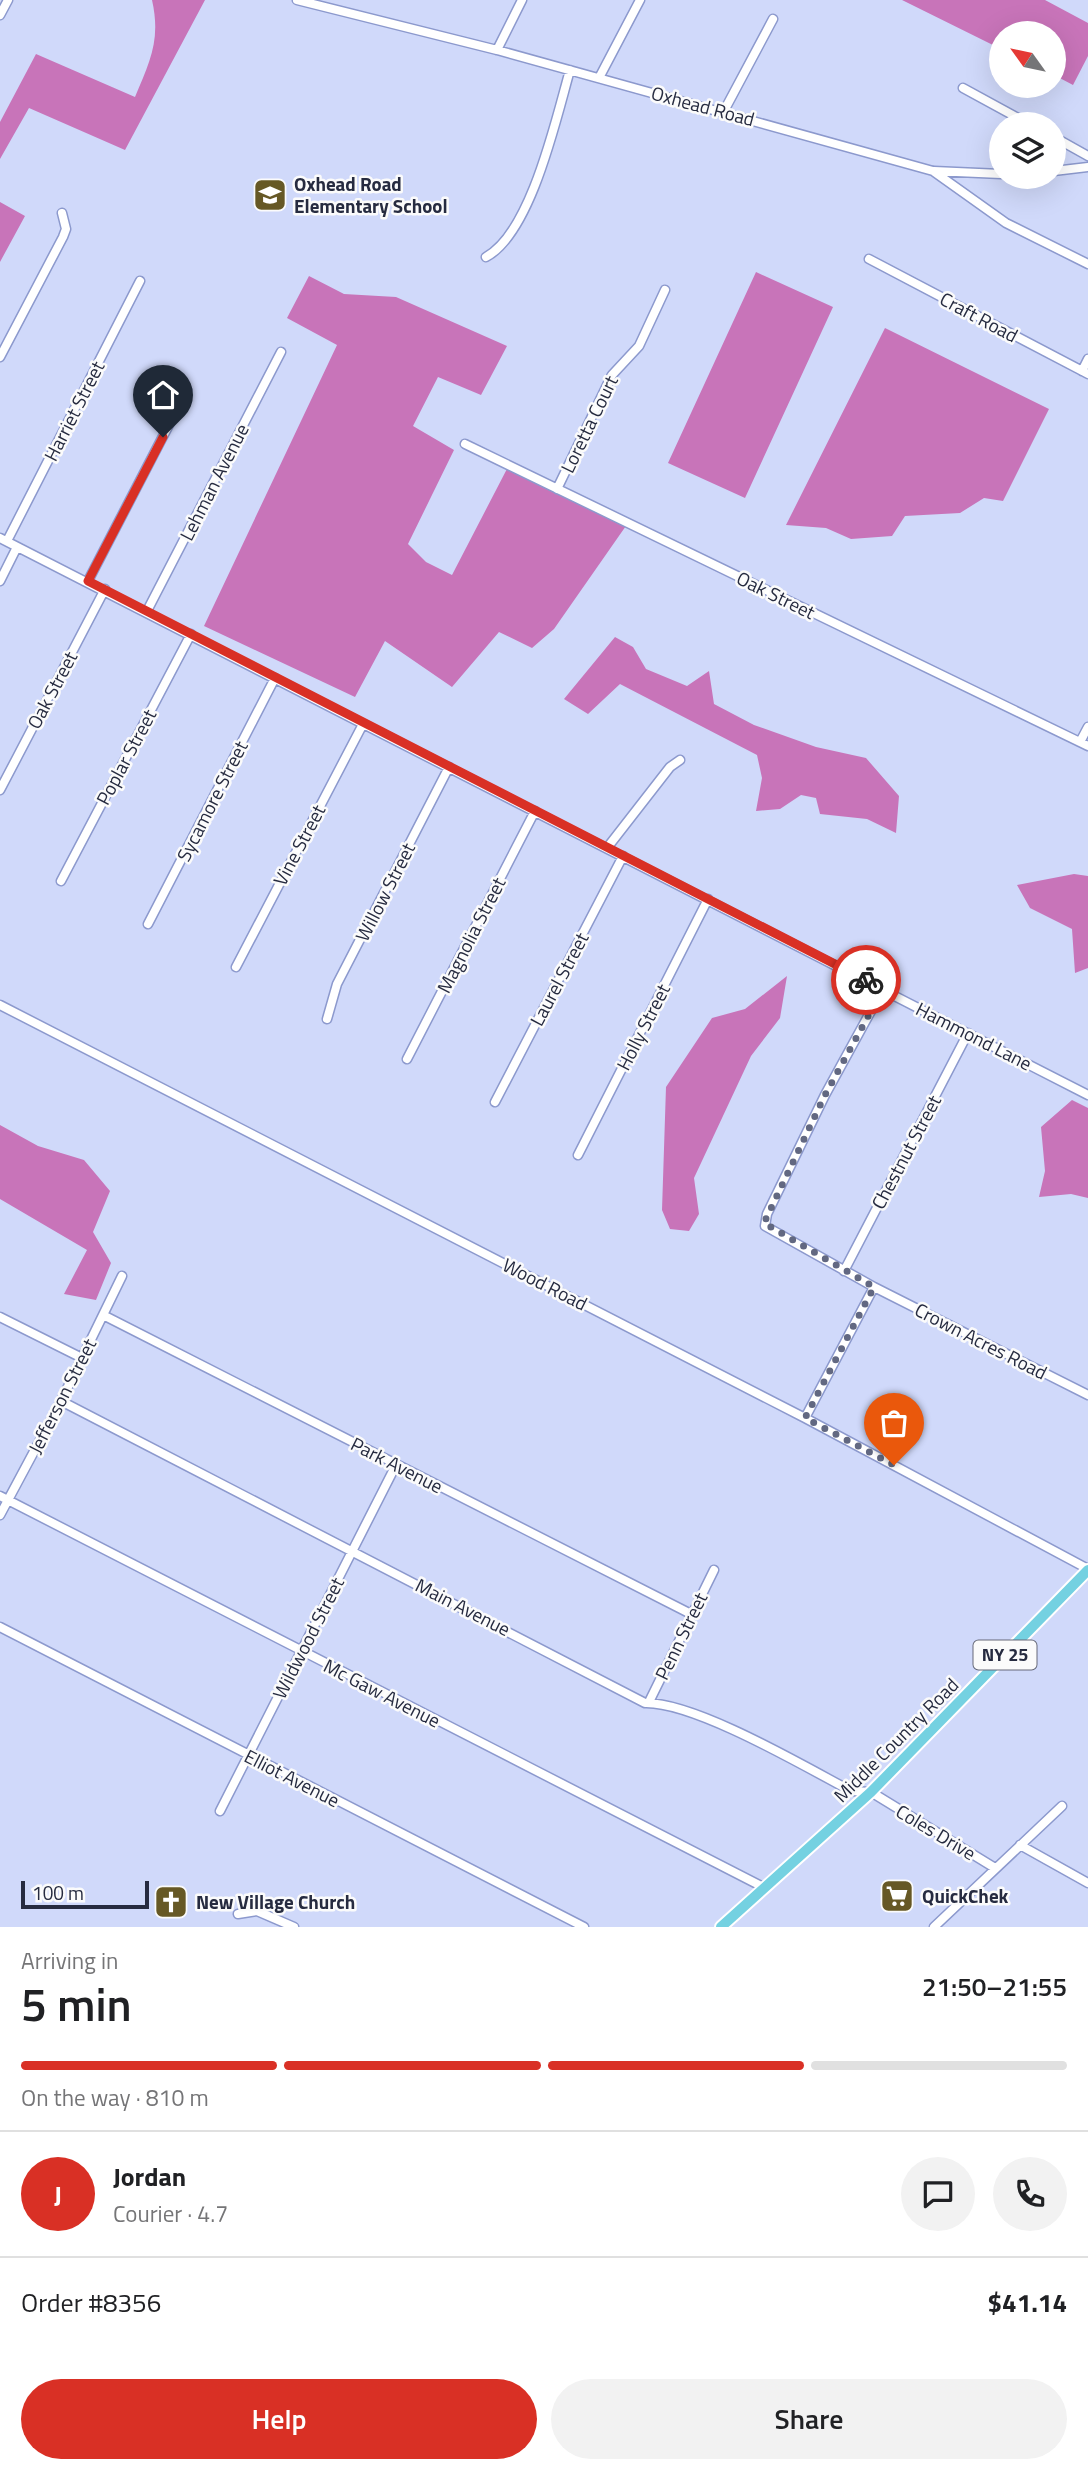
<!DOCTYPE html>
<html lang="en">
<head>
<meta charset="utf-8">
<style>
	body { margin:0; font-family:"Titillium Web",sans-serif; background:#f2f2f2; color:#202124; height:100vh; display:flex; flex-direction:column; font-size:26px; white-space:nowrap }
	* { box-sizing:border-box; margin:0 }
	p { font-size:23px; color:#757577 }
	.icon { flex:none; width:38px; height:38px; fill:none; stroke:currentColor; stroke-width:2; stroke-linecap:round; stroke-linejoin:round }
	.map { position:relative; height:1927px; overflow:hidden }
	.panel { display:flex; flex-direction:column; background:#fff; flex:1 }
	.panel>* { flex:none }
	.needle { width:46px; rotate:303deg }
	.buttons { position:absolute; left:989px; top:21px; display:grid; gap:14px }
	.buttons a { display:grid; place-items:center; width:77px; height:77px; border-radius:50%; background:#fff; box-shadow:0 7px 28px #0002; font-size:35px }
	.scale { position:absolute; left:21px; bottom:18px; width:128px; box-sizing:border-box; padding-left:7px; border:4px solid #262b40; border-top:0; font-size:19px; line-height:24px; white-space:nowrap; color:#262b40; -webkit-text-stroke:5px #fbfbfb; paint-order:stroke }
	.pin { position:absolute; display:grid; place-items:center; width:60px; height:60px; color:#fff; margin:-72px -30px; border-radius:50% 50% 50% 0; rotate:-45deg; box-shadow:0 0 7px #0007 }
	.pin .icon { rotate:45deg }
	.courier { position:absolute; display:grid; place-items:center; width:70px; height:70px; margin:-35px; border:5px solid #d93025; border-radius:50%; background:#fff; color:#222; box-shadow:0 2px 9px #0007 }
	.head em { font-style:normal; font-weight:600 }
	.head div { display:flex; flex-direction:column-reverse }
	.head { display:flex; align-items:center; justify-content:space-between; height:119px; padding:0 21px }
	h1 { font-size:46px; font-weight:600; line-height:52px }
	.bar { display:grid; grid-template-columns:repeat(4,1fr); gap:10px 7px; align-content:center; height:84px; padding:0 21px }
	.bar i { height:9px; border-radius:5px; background:#e0e0e0 }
	.bar .selected { background:#d93025 }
	.bar p { grid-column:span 4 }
	.line { display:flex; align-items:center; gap:18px; padding:0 21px; border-top:2px solid #e0e0e0 }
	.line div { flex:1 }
	.round { display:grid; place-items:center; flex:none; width:74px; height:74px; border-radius:37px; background:#f2f2f2 }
	.cta { display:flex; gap:14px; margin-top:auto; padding:14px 21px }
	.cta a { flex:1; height:80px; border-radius:42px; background:#d93025; color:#fff; font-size:28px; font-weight:600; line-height:80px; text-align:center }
	.cta a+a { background:#f2f2f2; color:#202124 }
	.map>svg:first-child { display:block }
	.forest { fill:#c874b9 }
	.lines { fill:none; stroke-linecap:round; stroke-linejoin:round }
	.minor-casing { stroke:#8c99cd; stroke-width:11 }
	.major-casing { stroke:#fff; stroke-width:14 }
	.minor { stroke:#fff; stroke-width:8 }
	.major { stroke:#74d1e1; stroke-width:10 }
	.done { stroke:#626881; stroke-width:7; stroke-dasharray:0 12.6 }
	.route { stroke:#d93025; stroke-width:9 }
	.labels { text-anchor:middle; stroke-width:5; stroke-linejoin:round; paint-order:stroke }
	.shield { fill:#fbfbfb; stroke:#666978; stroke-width:2 }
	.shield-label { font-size:18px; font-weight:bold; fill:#262b40 }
	.street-label { font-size:19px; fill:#262b40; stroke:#fbfbfb }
	.poi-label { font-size:19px; font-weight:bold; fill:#262b40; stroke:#fbfbfb; text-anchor:start }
</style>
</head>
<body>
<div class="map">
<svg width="1088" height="1927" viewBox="0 0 1088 1927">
	<rect width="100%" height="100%" fill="#d0d9fa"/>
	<path class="forest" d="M 152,0 L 205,0 L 125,150 L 29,108 L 0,159 L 0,122 L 36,54 L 135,97 C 150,61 161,40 152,0 Z
		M 902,0 L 1045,0 L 1088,23 L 1088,56 L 1073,85 L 1054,75 L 1054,33 L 1001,33 L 1001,49 Z
		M 0,202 L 25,216 L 0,262 Z
		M 756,272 L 833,307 L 745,498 L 668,463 Z
		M 309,276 L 344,294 L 396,297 L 507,346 L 481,395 L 438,377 L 413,426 L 454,450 L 408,544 L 426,562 L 452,575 L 509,465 L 628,523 L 554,629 L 532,648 L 499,632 L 452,687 L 385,641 L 355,697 L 204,626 L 337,345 L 287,318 Z
		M 885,328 L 1049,409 L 1003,501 L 984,498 L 960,513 L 905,516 L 892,536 L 851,539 L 826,528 L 786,525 Z
		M 615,637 L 633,647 L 646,669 L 687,686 L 709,671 L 714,704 L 754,725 L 816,747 L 866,758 L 899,796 L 896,833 L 867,819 L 820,814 L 816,798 L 801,795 L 780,809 L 756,811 L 762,778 L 757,755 L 620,684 L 588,714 L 564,699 Z
		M 1074,874 L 1088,876 L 1088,968 L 1075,973 L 1072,929 L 1030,908 L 1017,885 Z
		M 787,976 L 780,1018 L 751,1056 L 694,1178 L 699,1214 L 689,1231 L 670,1229 L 662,1210 L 666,1087 L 712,1018 L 745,1009 Z
		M 1072,1100 L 1088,1108 L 1088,1198 L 1071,1194 L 1039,1197 L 1045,1171 L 1041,1127 Z
		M 0,1125 L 38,1146 L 84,1160 L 110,1191 L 93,1232 L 111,1263 L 96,1300 L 64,1294 L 87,1250 L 0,1199 Z"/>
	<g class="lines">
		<defs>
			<path id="minor" d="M 297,0 L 497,50 L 933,171 L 1006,223 L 1088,264
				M 0,15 L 8,0
				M 497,50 L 522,0
				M 599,78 L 640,0
				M 963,88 L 1029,124
				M 724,111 L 773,19
				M 1054,137 L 1088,156
				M 934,171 L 1001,174
				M 1054,171 L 1088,167
				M 486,257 C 531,233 556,119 570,70
				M 869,259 L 1088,374
				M 0,357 L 63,237 L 66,229 L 62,213
				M 1082,371 L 1088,359
				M 465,444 L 1088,746
				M 557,489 L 612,375 L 639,346 L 665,290
				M 0,538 L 1088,1095
				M 7,541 L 140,281
				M 0,581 L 17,547
				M 88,581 L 187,390
				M 147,611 L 281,352
				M 1080,742 L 1088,727
				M 0,790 L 105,589
				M 607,848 L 670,767 L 680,760
				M 61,881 L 191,634
				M 148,924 L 275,678
				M 236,967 L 363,724
				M 883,989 L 825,1095 L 767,1214 L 765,1226 L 874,1287 L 1088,1395
				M 0,1005 L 805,1418 L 1088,1569
				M 327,1019 L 337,984 L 449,767
				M 407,1059 L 535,811
				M 495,1102 L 623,856
				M 578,1155 L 708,899
				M 844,1271 L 968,1033
				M 103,1315 L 691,1614
				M 0,1317 L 82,1358
				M 61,1401 L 645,1703 C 695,1702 804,1766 851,1791 L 871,1792 L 995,1868
				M 805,1418 L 874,1287
				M 0,1496 L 765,1888
				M 0,1515 L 61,1401 L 122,1276
				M 0,1627 L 584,1927
				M 649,1702 L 714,1570
				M 220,1811 L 396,1465
				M 1020,1845 L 1088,1883
				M 238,1914 L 257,1911 L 294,1927
				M 934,1927 L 1062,1806"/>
			<path id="major" d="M 721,1927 L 871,1792 L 1088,1570"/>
		</defs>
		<use href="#minor" class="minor-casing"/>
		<use href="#major" class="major-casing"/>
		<use href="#minor" class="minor"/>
		<use href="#major" class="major"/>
	</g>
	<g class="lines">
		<path class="done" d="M 866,980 L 883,989 L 825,1095 L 764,1223 L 874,1287 L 805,1418 L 894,1465"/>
		<path class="route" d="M 163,437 L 88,581 L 866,980"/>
	</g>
	<defs>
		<symbol id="school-square" viewBox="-11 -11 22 22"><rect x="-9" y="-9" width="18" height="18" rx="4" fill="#665825" stroke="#fbfbfb"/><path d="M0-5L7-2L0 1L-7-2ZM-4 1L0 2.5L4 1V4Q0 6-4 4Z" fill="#fff"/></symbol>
		<symbol id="supermarket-square" viewBox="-11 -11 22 22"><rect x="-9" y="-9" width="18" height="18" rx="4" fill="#665825" stroke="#fbfbfb"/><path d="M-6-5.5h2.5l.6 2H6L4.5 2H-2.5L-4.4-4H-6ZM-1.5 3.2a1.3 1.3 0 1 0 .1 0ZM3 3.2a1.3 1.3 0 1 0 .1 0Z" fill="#fff"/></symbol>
		<symbol id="church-square" viewBox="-11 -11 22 22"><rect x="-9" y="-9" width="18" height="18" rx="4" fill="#665825" stroke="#fbfbfb"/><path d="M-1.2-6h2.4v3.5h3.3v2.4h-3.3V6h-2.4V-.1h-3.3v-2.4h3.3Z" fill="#fff"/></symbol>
	</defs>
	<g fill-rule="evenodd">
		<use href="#school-square" x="251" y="176" width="38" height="38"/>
		<use href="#supermarket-square" x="878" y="1877" width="38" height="38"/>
		<use href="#church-square" x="152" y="1883" width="38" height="38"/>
	</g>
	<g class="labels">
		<rect class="shield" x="973.5" y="1640.5" width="63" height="29" rx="5"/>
		<g class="shield-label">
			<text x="1005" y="1661">NY 25</text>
		</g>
		<g class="street-label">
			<text transform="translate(703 106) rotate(15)" y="7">Oxhead Road</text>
			<text transform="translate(979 317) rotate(28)" y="7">Craft Road</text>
			<text transform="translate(74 411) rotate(-63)" y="7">Harriet Street</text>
			<text transform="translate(589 424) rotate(-64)" y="7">Loretta Court</text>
			<text transform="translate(214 482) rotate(-63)" y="7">Lehman Avenue</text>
			<text transform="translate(776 595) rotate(26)" y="7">Oak Street</text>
			<text transform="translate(52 690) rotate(-62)" y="7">Oak Street</text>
			<text transform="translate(126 757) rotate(-62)" y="7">Poplar Street</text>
			<text transform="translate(212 801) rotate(-63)" y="7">Sycamore Street</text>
			<text transform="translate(299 845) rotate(-62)" y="7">Vine Street</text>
			<text transform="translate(385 892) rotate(-63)" y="7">Willow Street</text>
			<text transform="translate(471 935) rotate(-63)" y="7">Magnolia Street</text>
			<text transform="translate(559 979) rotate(-62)" y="7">Laurel Street</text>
			<text transform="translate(643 1027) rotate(-63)" y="7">Holly Street</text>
			<text transform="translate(974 1036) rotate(27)" y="7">Hammond Lane</text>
			<text transform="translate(906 1152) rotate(-62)" y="7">Chestnut Street</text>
			<text transform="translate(545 1284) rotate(27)" y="7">Wood Road</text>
			<text transform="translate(981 1341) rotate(27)" y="7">Crown Acres Road</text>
			<text transform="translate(62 1396) rotate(-63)" y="7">Jefferson Street</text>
			<text transform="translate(397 1465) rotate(27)" y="7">Park Avenue</text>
			<text transform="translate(463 1607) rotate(27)" y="7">Main Avenue</text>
			<text transform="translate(681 1636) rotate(-64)" y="7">Penn Street</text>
			<text transform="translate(308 1638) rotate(-63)" y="7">Wildwood Street</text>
			<text transform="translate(382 1693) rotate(27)" y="7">Mc Gaw Avenue</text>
			<text transform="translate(896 1740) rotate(-45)" y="7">Middle Country Road</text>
			<text transform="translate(292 1778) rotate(27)" y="7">Elliot Avenue</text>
			<text transform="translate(936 1832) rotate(31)" y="7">Coles Drive</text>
		</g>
		<g class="poi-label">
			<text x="294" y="191">Oxhead Road<tspan x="294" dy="22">Elementary School</tspan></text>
			<text x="922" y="1903">QuickChek</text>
			<text x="196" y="1909">New Village Church</text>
		</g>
	</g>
</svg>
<div class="buttons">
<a><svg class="needle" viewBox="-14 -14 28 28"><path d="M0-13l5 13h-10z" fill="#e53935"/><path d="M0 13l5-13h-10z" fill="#757577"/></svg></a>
<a><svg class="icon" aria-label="layers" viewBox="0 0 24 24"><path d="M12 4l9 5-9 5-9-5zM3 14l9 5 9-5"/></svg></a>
</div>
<div class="scale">100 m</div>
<div class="pin" style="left:894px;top:1465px;background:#ea580c"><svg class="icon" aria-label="bag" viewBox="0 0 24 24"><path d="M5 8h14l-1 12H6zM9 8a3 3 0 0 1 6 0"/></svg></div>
<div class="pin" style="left:163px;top:437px;background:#1f2937"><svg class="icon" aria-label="home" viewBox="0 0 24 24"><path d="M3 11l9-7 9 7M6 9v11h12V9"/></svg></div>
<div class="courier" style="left:866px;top:980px"><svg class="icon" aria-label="bike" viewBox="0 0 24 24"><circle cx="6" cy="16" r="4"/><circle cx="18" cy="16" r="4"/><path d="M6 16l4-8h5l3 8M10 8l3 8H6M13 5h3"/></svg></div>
</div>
<section class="panel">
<div class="head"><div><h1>5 min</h1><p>Arriving in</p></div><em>21:50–21:55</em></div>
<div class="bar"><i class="selected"></i><i class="selected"></i><i class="selected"></i><i></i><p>On the way · 810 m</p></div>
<div class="line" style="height:126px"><b class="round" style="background:#d93025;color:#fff">J</b><div><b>Jordan</b><p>Courier · 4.7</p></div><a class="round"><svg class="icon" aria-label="chat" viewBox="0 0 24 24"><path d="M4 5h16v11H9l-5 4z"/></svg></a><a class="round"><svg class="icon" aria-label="phone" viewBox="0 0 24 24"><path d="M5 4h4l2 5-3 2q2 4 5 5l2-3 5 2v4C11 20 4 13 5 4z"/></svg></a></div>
<div class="line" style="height:91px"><div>Order #8356</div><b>$41.14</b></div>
<div class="cta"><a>Help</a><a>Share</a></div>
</section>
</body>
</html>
